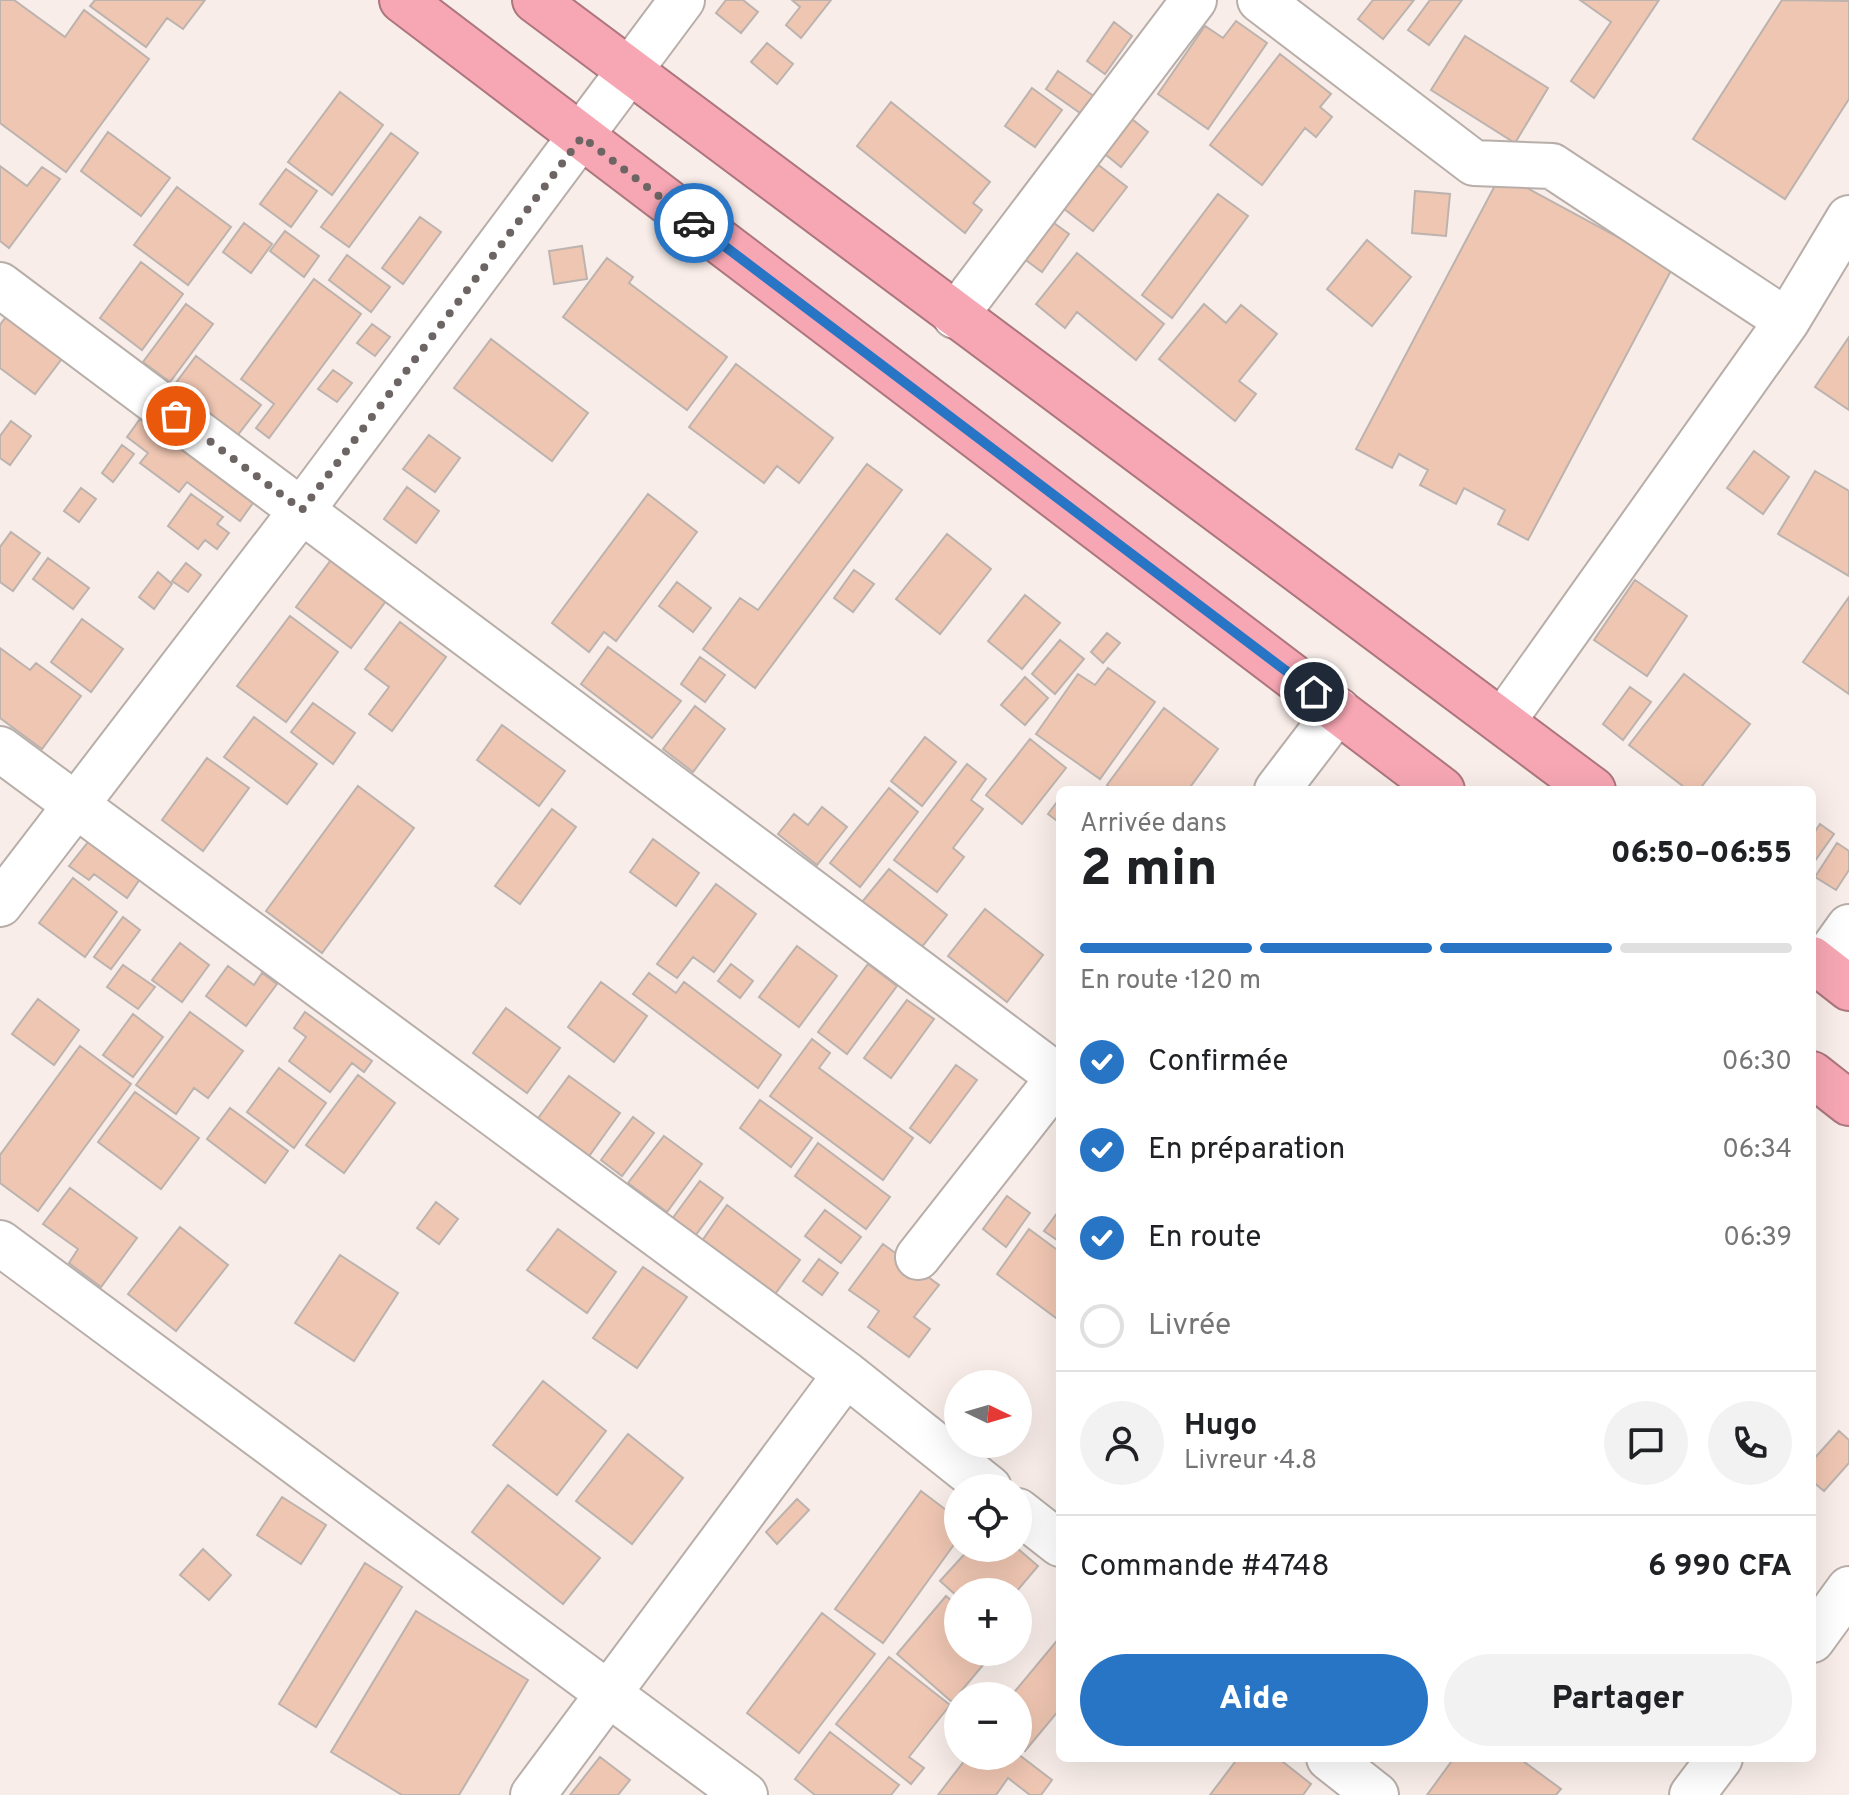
<!DOCTYPE html>
<html lang="fr">
<head>
<meta charset="utf-8">
<style>
	body { margin:0; font-family:Overpass,sans-serif; background:#f2f2f2; color:#202124; height:100vh; display:flex; flex-direction:column; font-size:30px; white-space:nowrap }
	* { box-sizing:border-box; margin:0 }
	p { font-size:26px; color:#757577 }
	.icon { flex:none; width:44px; height:44px; fill:none; stroke:currentColor; stroke-width:2; stroke-linecap:round; stroke-linejoin:round }
	.map { position:relative; flex:1; overflow:hidden }
	.drawer { position:absolute; left:1056px; top:786px; width:760px; height:976px; display:flex; flex-direction:column; background:#fff; border-radius:12px; box-shadow:0 8px 32px #0002 }
	.drawer>* { flex:none }
	.needle { width:52px; rotate:95deg }
	.tools { position:absolute; left:944px; top:1370px; display:grid; gap:16px }
	.tools a { display:grid; place-items:center; width:88px; height:88px; border-radius:50%; background:#fff; box-shadow:0 8px 32px #0002; font-size:40px }
	.pin { position:absolute; display:grid; place-items:center; width:68px; height:68px; color:#fff; margin:-34px; border:4px solid #fff; border-radius:50%; box-shadow:0 2px 8px #0007 }
	.courier { position:absolute; display:grid; place-items:center; width:80px; height:80px; margin:-40px; border:6px solid #2875c5; border-radius:50%; background:#fff; color:#222; box-shadow:0 2px 10px #0007 }
	.head em { font-style:normal; font-weight:800 }
	.head div { display:flex; flex-direction:column-reverse }
	.head { display:flex; align-items:center; justify-content:space-between; height:136px; padding:0 24px }
	h1 { font-size:52px; font-weight:800; line-height:60px }
	.bar { display:grid; grid-template-columns:repeat(4,1fr); gap:12px 8px; align-content:center; height:96px; padding:0 24px }
	.bar i { height:10px; border-radius:6px; background:#e0e0e0 }
	.bar .on { background:#2875c5 }
	.bar p { grid-column:span 4 }
	.line { display:flex; align-items:center; gap:20px; padding:0 24px; border-top:2px solid #e0e0e0 }
	.line div { flex:1 }
	.round { display:grid; place-items:center; flex:none; width:84px; height:84px; border-radius:42px; background:#f2f2f2 }
	ol { padding:0 24px; list-style:none }
	li { display:flex; align-items:center; gap:24px; height:88px }
	li p { margin-inline-start:auto }
	li .icon { padding:8px; border-radius:50%; background:#2875c5; color:#fff; stroke-width:4 }
	li:last-child { color:#757577 }
	li i { width:44px; height:44px; border:4px solid #e0e0e0; border-radius:50% }
	.action { display:flex; gap:16px; margin-top:auto; padding:16px 24px }
	.action a { flex:1; height:92px; border-radius:48px; background:#2875c5; color:#fff; font-size:32px; font-weight:800; line-height:92px; text-align:center }
	.action a+a { background:#f2f2f2; color:#202124 }
	.map>svg:first-child { display:block }
	.building { fill:#efc6b2; stroke:#bdb3ae; stroke-width:2 }
	.lines { fill:none; stroke-linecap:round; stroke-linejoin:round }
	.minor-casing { stroke:#b8aea9; stroke-width:48 }
	.highway-casing { stroke:#ac767e; stroke-width:48 }
	.minor { stroke:#fff; stroke-width:44 }
	.highway { stroke:#f7a7b4; stroke-width:44 }
	.done { stroke:#6c6563; stroke-width:8; stroke-dasharray:0 14.4 }
	.route { stroke:#2875c5; stroke-width:10 }
</style>
</head>
<body>
<div class="map">
<svg width="1849" height="1795" viewBox="0 0 1849 1795">
	<rect width="100%" height="100%" fill="#f8ede9"/>
	<path class="building" d="M 0,0 L 14,0 L 65,37 L 84,10 L 149,59 L 66,172 L 0,123 Z
		M 95,0 L 205,0 L 183,29 L 167,18 L 146,47 L 90,6 Z
		M 726,0 L 743,0 L 758,12 L 741,33 L 716,13 Z
		M 792,0 L 831,0 L 801,38 L 786,25 L 800,7 Z
		M 1373,0 L 1414,0 L 1383,39 L 1358,19 Z
		M 1430,0 L 1462,0 L 1429,45 L 1408,30 Z
		M 1580,0 L 1659,0 L 1594,98 L 1571,81 L 1611,22 Z
		M 1782,0 L 1849,1 L 1849,99 L 1785,199 L 1693,139 Z
		M 1236,21 L 1267,43 L 1208,129 L 1158,94 L 1205,26 L 1223,38 Z
		M 1114,22 L 1132,36 L 1105,74 L 1087,61 Z
		M 1465,36 L 1548,88 L 1515,143 L 1431,90 Z
		M 767,43 L 793,64 L 777,84 L 751,62 Z
		M 1280,54 L 1331,94 L 1320,107 L 1332,117 L 1316,137 L 1305,128 L 1262,185 L 1210,145 Z
		M 1058,71 L 1095,97 L 1083,115 L 1046,89 Z
		M 1032,88 L 1062,110 L 1035,147 L 1005,126 Z
		M 340,92 L 383,125 L 332,195 L 288,162 Z
		M 891,102 L 990,182 L 973,203 L 982,210 L 965,233 L 857,146 Z
		M 1127,115 L 1148,132 L 1121,167 L 1100,150 Z
		M 108,132 L 170,178 L 141,216 L 81,171 Z
		M 391,133 L 418,153 L 349,247 L 321,227 Z
		M 1092,160 L 1127,187 L 1093,231 L 1059,205 Z
		M 0,166 L 27,186 L 42,167 L 60,179 L 9,248 L 0,241 Z
		M 286,169 L 317,191 L 291,227 L 260,204 Z
		M 1501,174 L 1673,267 L 1528,540 L 1498,524 L 1505,510 L 1464,488 L 1456,504 L 1420,485 L 1428,470 L 1399,454 L 1392,468 L 1356,449 Z
		M 177,187 L 231,227 L 188,285 L 134,245 Z
		M 1415,191 L 1450,194 L 1446,236 L 1412,233 Z
		M 1218,194 L 1248,216 L 1172,318 L 1142,295 Z
		M 420,217 L 441,232 L 403,284 L 382,268 Z
		M 1050,220 L 1069,234 L 1042,272 L 1023,258 Z
		M 244,223 L 272,244 L 251,273 L 223,252 Z
		M 285,231 L 319,256 L 304,277 L 270,251 Z
		M 1367,240 L 1411,277 L 1372,326 L 1327,289 Z
		M 582,246 L 587,279 L 554,284 L 549,251 Z
		M 1077,253 L 1164,324 L 1136,360 L 1077,312 L 1065,328 L 1036,304 Z
		M 347,255 L 390,287 L 371,312 L 329,280 Z
		M 607,258 L 633,277 L 629,283 L 727,357 L 687,410 L 563,317 Z
		M 141,262 L 183,294 L 142,350 L 100,318 Z
		M 314,279 L 361,314 L 269,438 L 256,428 L 274,404 L 241,379 Z
		M 186,304 L 213,324 L 170,382 L 143,362 Z
		M 1204,304 L 1226,323 L 1241,305 L 1277,334 L 1239,381 L 1256,394 L 1235,421 L 1159,359 Z
		M 8,314 L 64,356 L 35,394 L 0,368 L 0,325 Z
		M 372,324 L 390,337 L 375,356 L 357,343 Z
		M 1849,337 L 1849,410 L 1815,387 Z
		M 491,339 L 588,413 L 552,461 L 454,388 Z
		M 196,356 L 261,405 L 237,436 L 172,388 Z
		M 736,364 L 833,438 L 799,483 L 777,466 L 764,483 L 689,427 Z
		M 333,370 L 352,383 L 337,402 L 318,389 Z
		M 140,419 L 253,503 L 240,521 L 187,482 L 179,492 L 140,463 L 148,453 L 127,437 Z
		M 11,421 L 31,436 L 10,465 L 0,458 L 0,436 Z
		M 429,435 L 460,458 L 435,492 L 403,469 Z
		M 122,445 L 134,454 L 113,482 L 102,473 Z
		M 1754,451 L 1789,477 L 1763,514 L 1727,488 Z
		M 867,464 L 902,490 L 755,688 L 703,649 L 740,598 L 758,610 Z
		M 1815,471 L 1849,491 L 1849,576 L 1778,534 Z
		M 407,487 L 439,511 L 416,543 L 384,519 Z
		M 81,488 L 96,499 L 79,522 L 64,511 Z
		M 191,494 L 223,517 L 217,524 L 229,533 L 217,549 L 205,540 L 198,549 L 168,526 Z
		M 648,494 L 697,532 L 616,641 L 604,632 L 589,652 L 552,623 Z
		M 11,532 L 40,553 L 13,591 L 0,582 L 0,547 Z
		M 947,534 L 991,569 L 940,634 L 896,599 Z
		M 48,558 L 89,588 L 73,609 L 33,579 Z
		M 331,560 L 386,601 L 351,648 L 296,607 Z
		M 186,563 L 201,575 L 188,592 L 172,581 Z
		M 854,570 L 874,584 L 853,612 L 834,598 Z
		M 158,572 L 172,584 L 154,609 L 139,597 Z
		M 1635,580 L 1687,616 L 1647,676 L 1594,640 Z
		M 677,582 L 711,608 L 693,632 L 659,606 Z
		M 1025,595 L 1060,623 L 1022,669 L 988,641 Z
		M 1849,597 L 1849,694 L 1803,662 Z
		M 290,616 L 338,652 L 286,722 L 237,686 Z
		M 82,619 L 123,649 L 91,692 L 51,662 Z
		M 400,622 L 446,657 L 392,731 L 369,714 L 389,687 L 365,669 Z
		M 1107,633 L 1120,643 L 1103,663 L 1091,652 Z
		M 1060,640 L 1084,659 L 1055,694 L 1032,674 Z
		M 608,647 L 681,701 L 652,738 L 581,684 Z
		M 0,648 L 30,670 L 36,663 L 81,696 L 42,749 L 0,718 Z
		M 700,657 L 725,675 L 705,702 L 681,684 Z
		M 1108,668 L 1155,702 L 1100,779 L 1036,734 L 1078,674 L 1095,685 Z
		M 1684,674 L 1750,724 L 1699,790 L 1688,790 L 1629,745 Z
		M 1025,677 L 1048,698 L 1025,725 L 1001,705 Z
		M 1630,687 L 1651,702 L 1623,740 L 1603,724 Z
		M 313,703 L 355,733 L 333,764 L 291,732 Z
		M 695,706 L 725,729 L 693,772 L 663,749 Z
		M 1164,708 L 1218,749 L 1188,790 L 1114,790 L 1107,785 Z
		M 254,717 L 317,764 L 287,804 L 224,757 Z
		M 502,725 L 565,771 L 539,806 L 477,760 Z
		M 925,737 L 956,762 L 922,806 L 891,781 Z
		M 1030,739 L 1066,768 L 1022,824 L 986,795 Z
		M 207,758 L 249,788 L 203,851 L 162,820 Z
		M 967,764 L 986,779 L 971,800 L 983,809 L 953,848 L 964,857 L 937,892 L 894,860 Z
		M 358,786 L 414,828 L 322,953 L 266,911 Z
		M 889,788 L 918,812 L 860,887 L 830,863 Z
		M 1060,798 L 1060,823 L 1048,814 Z
		M 822,807 L 847,827 L 817,865 L 778,834 L 794,814 L 808,825 Z
		M 552,809 L 576,827 L 520,904 L 495,886 Z
		M 1820,824 L 1834,834 L 1812,865 L 1812,836 Z
		M 653,839 L 699,873 L 676,906 L 630,872 Z
		M 89,841 L 140,879 L 127,898 L 94,874 L 89,880 L 69,866 Z
		M 1837,843 L 1849,851 L 1849,870 L 1836,890 L 1815,877 Z
		M 889,869 L 947,915 L 921,948 L 862,902 Z
		M 73,878 L 117,912 L 85,957 L 39,923 Z
		M 716,884 L 756,914 L 714,972 L 693,957 L 677,978 L 657,964 Z
		M 985,909 L 1043,955 L 1007,1002 L 948,956 Z
		M 123,917 L 140,930 L 111,969 L 94,957 Z
		M 180,943 L 209,965 L 182,1002 L 152,980 Z
		M 797,946 L 837,976 L 799,1027 L 759,997 Z
		M 731,964 L 753,981 L 740,998 L 718,981 Z
		M 868,964 L 897,986 L 847,1054 L 818,1032 Z
		M 123,965 L 155,987 L 138,1009 L 107,987 Z
		M 228,966 L 254,985 L 262,973 L 277,984 L 246,1026 L 206,996 Z
		M 649,973 L 676,993 L 684,982 L 781,1055 L 758,1088 L 633,994 Z
		M 601,982 L 647,1016 L 614,1062 L 568,1027 Z
		M 38,999 L 79,1030 L 54,1065 L 12,1034 Z
		M 907,1000 L 934,1019 L 891,1078 L 864,1058 Z
		M 506,1008 L 560,1048 L 527,1093 L 473,1053 Z
		M 190,1012 L 243,1051 L 208,1098 L 194,1088 L 176,1114 L 136,1085 Z
		M 305,1012 L 372,1061 L 364,1072 L 352,1063 L 330,1092 L 289,1061 L 306,1037 L 294,1028 Z
		M 133,1014 L 163,1037 L 133,1077 L 103,1055 Z
		M 812,1039 L 830,1053 L 819,1068 L 913,1138 L 883,1180 L 770,1096 Z
		M 80,1046 L 131,1084 L 38,1211 L 0,1183 L 0,1155 Z
		M 956,1065 L 977,1080 L 930,1143 L 910,1128 Z
		M 279,1068 L 326,1103 L 294,1148 L 247,1112 Z
		M 358,1075 L 395,1103 L 344,1173 L 306,1145 Z
		M 569,1076 L 620,1113 L 587,1159 L 536,1121 Z
		M 135,1092 L 199,1138 L 161,1189 L 98,1142 Z
		M 760,1100 L 812,1138 L 791,1167 L 740,1128 Z
		M 230,1108 L 288,1151 L 265,1183 L 207,1139 Z
		M 633,1117 L 654,1133 L 622,1176 L 601,1160 Z
		M 664,1136 L 702,1164 L 667,1212 L 628,1183 Z
		M 818,1143 L 890,1197 L 866,1229 L 795,1176 Z
		M 700,1181 L 723,1198 L 695,1236 L 672,1219 Z
		M 70,1188 L 137,1238 L 101,1287 L 69,1263 L 78,1249 L 43,1224 Z
		M 1007,1196 L 1030,1213 L 1006,1247 L 983,1229 Z
		M 436,1202 L 458,1219 L 439,1244 L 417,1228 Z
		M 727,1205 L 800,1260 L 770,1301 L 697,1248 Z
		M 1060,1209 L 1060,1242 L 1044,1231 Z
		M 825,1210 L 861,1237 L 841,1263 L 805,1236 Z
		M 180,1227 L 228,1265 L 176,1331 L 128,1294 Z
		M 558,1229 L 616,1272 L 587,1313 L 527,1270 Z
		M 1029,1229 L 1060,1252 L 1060,1321 L 997,1274 Z
		M 883,1244 L 939,1285 L 914,1317 L 930,1329 L 909,1357 L 868,1327 L 879,1311 L 849,1290 Z
		M 340,1255 L 398,1293 L 354,1361 L 295,1323 Z
		M 819,1259 L 838,1273 L 822,1295 L 803,1281 Z
		M 643,1267 L 687,1297 L 637,1368 L 593,1338 Z
		M 543,1381 L 606,1431 L 557,1495 L 493,1445 Z
		M 1839,1431 L 1849,1440 L 1849,1463 L 1824,1491 L 1812,1481 L 1812,1461 Z
		M 628,1434 L 683,1478 L 632,1544 L 576,1501 Z
		M 508,1485 L 600,1558 L 563,1604 L 472,1532 Z
		M 921,1491 L 958,1519 L 958,1539 L 883,1643 L 835,1609 Z
		M 282,1497 L 326,1525 L 301,1564 L 257,1535 Z
		M 797,1499 L 809,1510 L 777,1544 L 766,1532 Z
		M 970,1548 L 1017,1548 L 1038,1566 L 1016,1592 L 958,1592 L 958,1597 L 940,1581 Z
		M 203,1549 L 231,1575 L 209,1600 L 180,1575 Z
		M 365,1563 L 402,1587 L 316,1727 L 279,1704 Z
		M 946,1596 L 958,1606 L 958,1652 L 994,1652 L 952,1702 L 897,1654 Z
		M 416,1611 L 528,1680 L 459,1795 L 402,1795 L 331,1752 Z
		M 822,1613 L 875,1654 L 799,1753 L 747,1713 Z
		M 1060,1637 L 1060,1709 L 1025,1751 L 1018,1745 L 1018,1696 L 1011,1696 Z
		M 889,1657 L 950,1705 L 909,1757 L 924,1768 L 911,1784 L 836,1724 Z
		M 830,1732 L 899,1785 L 891,1795 L 815,1795 L 795,1779 Z
		M 1018,1754 L 1052,1780 L 1041,1795 L 1030,1795 L 1008,1778 L 996,1795 L 938,1795 L 968,1756 Z
		M 600,1757 L 630,1780 L 618,1795 L 570,1795 Z
		M 1238,1758 L 1278,1758 L 1311,1784 L 1303,1795 L 1210,1795 Z
		M 1454,1758 L 1519,1758 L 1561,1789 L 1556,1795 L 1427,1795 Z"/>
	<g class="lines">
		<defs>
			<path id="minor" d="M 1260,0 L 1474,163 L 1552,166 L 1787,321
				M 0,285 L 1060,1078
				M 955,316 L 1194,0
				M 1503,721 L 1787,321 L 1849,218
				M 0,749 L 846,1374 L 989,1488
				M 1277,790 L 1338,710
				M 0,904 L 302,510 L 682,0
				M 1821,966 L 1849,927
				M 0,1243 L 745,1795
				M 918,1257 L 1060,1076
				M 1018,1511 L 1060,1544
				M 1812,1640 L 1849,1589
				M 1329,1758 L 1376,1795
				M 533,1795 L 846,1374
				M 1692,1795 L 1720,1758"/>
			<path id="highway" d="M 402,0 L 1442,790
				M 535,0 L 1593,790
				M 1812,959 L 1849,988
				M 1812,1074 L 1849,1103"/>
		</defs>
		<use href="#minor" class="minor-casing"/>
		<use href="#highway" class="highway-casing"/>
		<use href="#minor" class="minor"/>
		<use href="#highway" class="highway"/>
	</g>
	<g class="lines">
		<path class="done" d="M 176,416 L 302,510 L 582,137 L 694,223"/>
		<path class="route" d="M 694,223 L 1314,692"/>
	</g>
</svg>
<div class="tools">
<a><svg class="needle" viewBox="-14 -14 28 28"><path d="M0-13l5 13h-10z" fill="#e53935"/><path d="M0 13l5-13h-10z" fill="#757577"/></svg></a>
<a><svg class="icon" aria-label="locate" viewBox="0 0 24 24"><circle cx="12" cy="12" r="6"/><path d="M12 2v4M12 18v4M2 12h4M18 12h4"/></svg></a>
<a>+</a>
<a>−</a>
</div>
<div class="pin" style="left:176px;top:416px;background:#ea580c"><svg class="icon" aria-label="bag" viewBox="0 0 24 24"><path d="M5 8h14l-1 12H6zM9 8a3 3 0 0 1 6 0"/></svg></div>
<div class="pin" style="left:1314px;top:692px;background:#1f2937"><svg class="icon" aria-label="home" viewBox="0 0 24 24"><path d="M3 11l9-7 9 7M6 9v11h12V9"/></svg></div>
<div class="courier" style="left:694px;top:223px"><svg class="icon" aria-label="car" viewBox="0 0 24 24"><path d="M5 17H2v-5l4-1 3-4h7l3 4 3 1v5h-3M9 17h6M6 11h13"/><circle cx="7" cy="17" r="2"/><circle cx="17" cy="17" r="2"/></svg></div>
<section class="drawer">
<div class="head"><div><h1>2 min</h1><p>Arrivée dans</p></div><em>06:50–06:55</em></div>
<div class="bar"><i class="on"></i><i class="on"></i><i class="on"></i><i></i><p>En route · 120 m</p></div>
<ol>
<li><svg class="icon" aria-label="check" viewBox="0 0 24 24"><path d="M5 12l5 5 9-10"/></svg>Confirmée<p>06:30</p></li>
<li><svg class="icon" aria-label="check" viewBox="0 0 24 24"><path d="M5 12l5 5 9-10"/></svg>En préparation<p>06:34</p></li>
<li><svg class="icon" aria-label="check" viewBox="0 0 24 24"><path d="M5 12l5 5 9-10"/></svg>En route<p>06:39</p></li>
<li><i></i>Livrée</li>
</ol>
<div class="line" style="height:144px"><a class="round"><svg class="icon" aria-label="person" viewBox="0 0 24 24"><circle cx="12" cy="8" r="4"/><path d="M4 21q1-7 8-7t8 7"/></svg></a><div><b>Hugo</b><p>Livreur · 4.8</p></div><a class="round"><svg class="icon" aria-label="chat" viewBox="0 0 24 24"><path d="M4 5h16v11H9l-5 4z"/></svg></a><a class="round"><svg class="icon" aria-label="phone" viewBox="0 0 24 24"><path d="M5 4h4l2 5-3 2q2 4 5 5l2-3 5 2v4C11 20 4 13 5 4z"/></svg></a></div>
<div class="line" style="height:104px"><div>Commande #4748</div><b>6 990 CFA</b></div>
<div class="action"><a>Aide</a><a>Partager</a></div>
</section>
</div>
</body>
</html>
